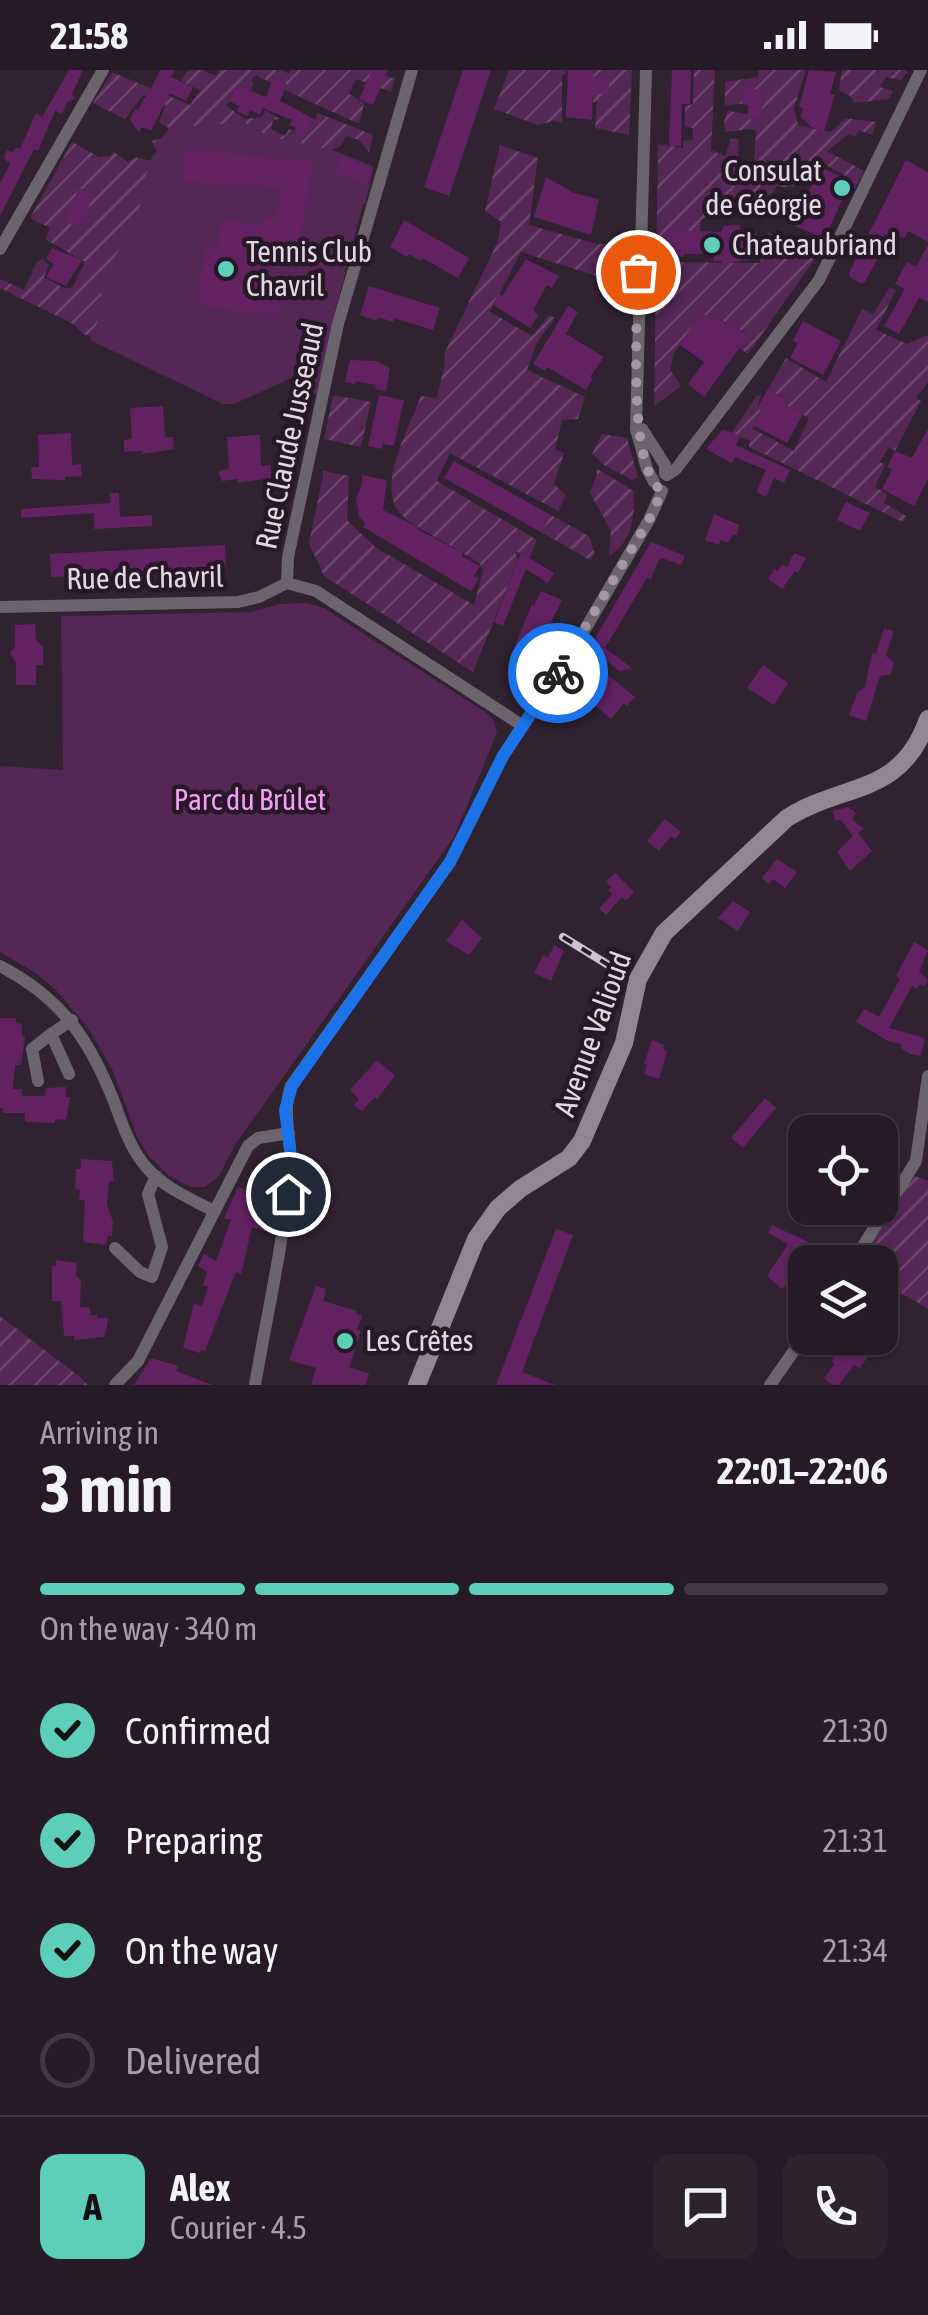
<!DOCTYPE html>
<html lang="en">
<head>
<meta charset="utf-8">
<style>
	body { margin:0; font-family:"Asap Condensed",sans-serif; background:#2d232d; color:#f1f3f6; height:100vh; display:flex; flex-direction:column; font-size:38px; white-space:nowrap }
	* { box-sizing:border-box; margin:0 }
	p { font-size:32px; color:#a3a1a7 }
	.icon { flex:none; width:55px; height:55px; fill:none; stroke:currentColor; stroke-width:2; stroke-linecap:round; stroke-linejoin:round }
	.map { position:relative; height:1315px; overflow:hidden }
	.sheet { display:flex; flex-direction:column; background:#251a25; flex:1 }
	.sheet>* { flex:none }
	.buttons { position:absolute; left:788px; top:1045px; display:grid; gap:20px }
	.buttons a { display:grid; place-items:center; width:110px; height:110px; border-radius:20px; background:#251a25; box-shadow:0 2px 8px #0004,0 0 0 2px #423842; font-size:50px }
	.pin { position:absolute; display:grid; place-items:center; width:85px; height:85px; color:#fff; margin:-42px; border:5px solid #fff; border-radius:50%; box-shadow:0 2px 10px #0007 }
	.courier { position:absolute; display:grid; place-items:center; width:100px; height:100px; margin:-50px; border:8px solid #1a73e8; border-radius:50%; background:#fff; color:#222; box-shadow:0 2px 12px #0007 }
	.head em { font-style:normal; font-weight:700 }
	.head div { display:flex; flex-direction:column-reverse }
	.head { display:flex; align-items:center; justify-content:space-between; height:170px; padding:0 40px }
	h1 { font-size:65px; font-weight:700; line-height:75px }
	.bar { display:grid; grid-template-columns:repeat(4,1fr); gap:15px 10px; align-content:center; height:120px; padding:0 40px }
	.bar i { height:12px; border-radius:8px; background:#423842 }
	.bar .selected { background:#5dceb9 }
	.bar p { grid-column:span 4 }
	.line { display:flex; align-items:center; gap:25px; padding:0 40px; border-top:2px solid #423842 }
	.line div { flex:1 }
	.round { display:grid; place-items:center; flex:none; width:105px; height:105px; border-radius:20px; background:#2d232d }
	ol { padding:0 40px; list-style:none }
	li { display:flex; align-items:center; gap:30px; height:110px }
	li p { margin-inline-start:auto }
	li .icon { padding:10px; border-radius:50%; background:#5dceb9; color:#111; stroke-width:4 }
	li:last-child { color:#a3a1a7 }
	li i { width:55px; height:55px; border:5px solid #423842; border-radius:50% }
	.status { display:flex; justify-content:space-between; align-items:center; height:70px; padding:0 50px; background:#251a25; direction:ltr }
	.status svg { height:28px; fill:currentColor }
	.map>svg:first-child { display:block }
	.park { fill:#542754 }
	.garden { fill:url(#garden-furrows) }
	.building { fill:#622262 }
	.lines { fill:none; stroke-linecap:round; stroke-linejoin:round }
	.street { stroke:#6c646c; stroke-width:12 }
	.secondary { stroke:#938692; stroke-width:18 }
	.rail-casing { stroke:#cec2cd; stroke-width:8 }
	.rail { stroke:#271827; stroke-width:4; stroke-dasharray:11; stroke-linecap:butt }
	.done { stroke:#a598a4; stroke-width:10; stroke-dasharray:0 18 }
	.route { stroke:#1a73e8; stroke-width:12 }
	.poi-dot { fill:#5dceb9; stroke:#271827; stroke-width:4 }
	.labels { text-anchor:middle; stroke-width:9; stroke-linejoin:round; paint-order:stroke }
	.poi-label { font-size:30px; fill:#e3d8e2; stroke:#271827; text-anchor:start }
	.street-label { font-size:30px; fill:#e3d8e2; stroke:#271827 }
	.park-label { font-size:30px; fill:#f79cf5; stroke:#271827 }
</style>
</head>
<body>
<div class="status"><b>21:58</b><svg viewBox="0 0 49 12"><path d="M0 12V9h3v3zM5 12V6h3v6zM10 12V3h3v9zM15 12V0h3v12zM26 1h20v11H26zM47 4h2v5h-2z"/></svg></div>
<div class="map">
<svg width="928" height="1315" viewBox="0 0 928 1315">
	<defs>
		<pattern id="garden-furrows" width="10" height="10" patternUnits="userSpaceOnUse" patternTransform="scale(2.5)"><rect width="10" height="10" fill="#542754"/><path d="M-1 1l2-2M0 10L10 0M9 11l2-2" fill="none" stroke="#6c466c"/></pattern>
	</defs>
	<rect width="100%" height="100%" fill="#312231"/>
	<path class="park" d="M 244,52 L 268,66 L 319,75 L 373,96 L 366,133 L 363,134 L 334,246 L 320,324 L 312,324 L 311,299 L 234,334 L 223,334 L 90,270 L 106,230 L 92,212 L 99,211 L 112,188 L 153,85 L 188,57 Z
		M 306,533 L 324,538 L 485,642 L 493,649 L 497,663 L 454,767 L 234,1076 L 219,1106 L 205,1117 L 191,1117 L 169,1106 L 149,1086 L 138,1069 L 112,999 L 87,956 L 56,920 L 36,903 L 0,882 L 0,696 L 63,700 L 61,546 L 252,542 L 279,534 Z"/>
	<path class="garden" d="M 188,0 L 203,0 L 216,6 L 219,0 L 282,0 L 289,4 L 291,0 L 373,0 L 395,9 L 391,22 L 356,9 L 349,24 L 364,33 L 359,54 L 285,20 L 286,14 L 273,8 L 271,13 L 256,5 L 251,10 L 254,13 L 251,20 L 225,35 L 245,49 L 262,47 L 265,40 L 280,49 L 273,50 L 271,59 L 285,66 L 289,59 L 305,66 L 318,43 L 373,65 L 369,82 L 359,70 L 346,66 L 341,76 L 331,80 L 268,66 L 244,52 L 188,57 L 157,82 L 152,71 L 162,68 L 169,58 L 159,52 L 166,35 L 143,25 L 125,49 L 93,33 L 112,2 L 190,35 L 200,20 L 181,11 Z
		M 509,0 L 568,0 L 562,6 L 562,53 L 553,51 L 538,55 L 494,39 Z
		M 593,0 L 632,0 L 629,65 L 595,58 L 597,32 L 593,32 Z
		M 694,0 L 715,0 L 711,80 L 725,86 L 731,69 L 739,69 L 738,93 L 754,94 L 756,61 L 750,59 L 725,62 L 724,52 L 728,41 L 748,44 L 748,49 L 761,50 L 762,21 L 743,18 L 742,34 L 725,35 L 725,12 L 758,7 L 759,0 L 806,0 L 794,38 L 798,55 L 831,62 L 846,48 L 876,52 L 872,65 L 859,60 L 855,67 L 849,64 L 827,81 L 864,101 L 855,118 L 848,116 L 851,109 L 816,89 C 807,108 800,122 777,116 L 761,143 C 733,134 728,132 701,150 L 700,161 L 667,161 L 667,192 L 760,193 L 768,163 L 819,183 L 748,284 L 739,278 L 748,265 L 729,252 L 727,254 L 718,247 L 714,251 L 702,243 L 674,283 L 670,300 L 681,316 L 654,336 L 658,74 L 683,78 L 683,71 L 693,70 L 693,58 L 685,56 L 685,36 L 693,34 Z
		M 842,0 L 907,0 L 907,2 L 901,10 L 886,7 L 880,17 L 893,21 L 889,29 L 854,33 L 850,26 L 839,20 Z
		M 72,72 L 99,87 L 110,86 L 114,82 L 128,92 L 135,87 L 151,91 L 141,118 L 139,149 L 99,211 L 93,212 L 106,230 L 92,266 L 85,265 L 73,254 L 0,218 L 0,209 L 24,220 L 36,193 L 42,189 L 49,195 L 44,207 L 64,218 L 72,218 L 85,192 L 45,169 L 50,158 L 30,148 Z
		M 500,75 L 538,88 L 529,155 L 597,174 L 615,174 L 618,183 L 615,212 L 521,182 L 490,242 L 532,266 L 549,245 L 555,248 L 537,273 L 527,300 L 585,327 L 578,349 L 562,350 L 555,380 L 564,383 L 554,414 L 566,425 L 558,441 L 450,383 L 437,411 L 537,470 L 530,488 L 515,481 L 518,490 L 473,602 L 324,506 L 309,473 L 324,401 L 349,406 L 347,450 L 375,477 L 474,535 L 483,500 L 480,494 C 457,477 429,466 406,449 C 371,423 409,359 421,326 L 437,328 L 444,298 L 445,282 L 498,171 L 501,152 L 485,141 Z
		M 890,217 L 896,220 L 876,260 L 907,274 L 928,265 L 928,312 L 916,328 L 921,331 L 895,381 L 889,377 L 880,392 L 885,395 L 875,417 L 887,424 L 884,433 L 906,446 L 903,452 L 749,377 L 750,371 L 732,363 L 757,325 L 761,326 L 757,338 L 762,341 L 753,359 L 794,381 L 809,348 L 783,334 L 785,328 L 768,319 L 786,288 L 826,312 L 862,239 L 873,244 Z
		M 333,325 L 371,332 L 361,377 L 324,369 Z
		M 602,364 L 627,368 L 638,407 L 632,410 L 604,395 L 592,384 Z
		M 596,398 L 634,421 C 635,445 632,473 609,486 L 611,461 L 590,423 L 597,405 Z
		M 551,445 L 589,466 L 595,483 L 590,490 L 541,462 Z
		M 913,1105 L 928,1111 L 928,1239 L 880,1211 L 880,1192 L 858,1192 Z
		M 0,1246 L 80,1307 L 88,1315 L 0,1315 Z"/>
	<path class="building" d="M 69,0 L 83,0 L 72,24 L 75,29 L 67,32 L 62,44 L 55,41 L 38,81 L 34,79 L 0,146 L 0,113 L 10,94 L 4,88 L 7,80 L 13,82 L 16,77 L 20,79 L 36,43 L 42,47 Z
		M 160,0 L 175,0 L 171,7 L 193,17 L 186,31 L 170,23 L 151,61 L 142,57 L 139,63 L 130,50 L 135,38 L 138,40 L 145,27 L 147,28 Z
		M 372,0 L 388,0 L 373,35 L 359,29 Z
		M 463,0 L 491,0 L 449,126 L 424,117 Z
		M 568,0 L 593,0 L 593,7 L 609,8 L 609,24 L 593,24 L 592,50 L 566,47 Z
		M 672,0 L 691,0 L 690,34 L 682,34 L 681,76 L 670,76 L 669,70 Z
		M 809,0 L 836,2 L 830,24 L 835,25 L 824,61 L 811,57 L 801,47 L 803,38 L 799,37 Z
		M 273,8 L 287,14 L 280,31 L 314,49 L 305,67 L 294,62 L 296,58 L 290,55 L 292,50 L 263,38 L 260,45 L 250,40 L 247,46 L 237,41 L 239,36 L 229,31 L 237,15 L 266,27 Z
		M 743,18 L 762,20 L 762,50 L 748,49 L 748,35 L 742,34 Z
		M 190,81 L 313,91 L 296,196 L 285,194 L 284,200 L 269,197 L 266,216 L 281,218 L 277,246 L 197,235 L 206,176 L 218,177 L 222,149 L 264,155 L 265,148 L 275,150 L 282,118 L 183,111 L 184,86 Z
		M 341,86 L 372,99 L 368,115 L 335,102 Z
		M 906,90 L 928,102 L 928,172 L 908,161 L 905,168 L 890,164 L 865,212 L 861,214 L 850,207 L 849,203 Z
		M 820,97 L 846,109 L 848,116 L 826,166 L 821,167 L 793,155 Z
		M 546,107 L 574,123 L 599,129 L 591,165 L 534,147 Z
		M 79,118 L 94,125 L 79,158 L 64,151 Z
		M 404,150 L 469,188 L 458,208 L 422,188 L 421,191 L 409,184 L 407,187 L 390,177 Z
		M 740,155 L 740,162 L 757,163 L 757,188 L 722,194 L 722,191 L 713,191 L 713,186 L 708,184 L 684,184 L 684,187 L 666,184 L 667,160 L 721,162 L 724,156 Z
		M 928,175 L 928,232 L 919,228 L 899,264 L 884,256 L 905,219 L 895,214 L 907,192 L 916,197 Z
		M 52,178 L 82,190 L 66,216 L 46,207 L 54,194 L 46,189 Z
		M 526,189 L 559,206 L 552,218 L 547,215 L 533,240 L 538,245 L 530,258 L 492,234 L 499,224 L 502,226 Z
		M 369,216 L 440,238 L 433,260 L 394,248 L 393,252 L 378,247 L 377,251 L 360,245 Z
		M 568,236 L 578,242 L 566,264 L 604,287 L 590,307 L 593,308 L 586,320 L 547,297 L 545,301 L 533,294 Z
		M 702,243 L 714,251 L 717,247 L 726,254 L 728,251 L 748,266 L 704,327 L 688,314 L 704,292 L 679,274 Z
		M 803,251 L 841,271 L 823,305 L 790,288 L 798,273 L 793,271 Z
		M 350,290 L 376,291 L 390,298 L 386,321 L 375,319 L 376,315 L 356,311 L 355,314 L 345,312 Z
		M 768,319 L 786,329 L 783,334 L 803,344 L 787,373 L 754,356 L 762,341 L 757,339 Z
		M 379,325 L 404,330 L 394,376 L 383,374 L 382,379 L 368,376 Z
		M 163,336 L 165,367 L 173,367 L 174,379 L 142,384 L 142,381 L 124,382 L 124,370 L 132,369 L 130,338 Z
		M 723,359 L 740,366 L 736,375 L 790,400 L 784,413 L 774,408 L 766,427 L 756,422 L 766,400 L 735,387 L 732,393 L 706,379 Z
		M 928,359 L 928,409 L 914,436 L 882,419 L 892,400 L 887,397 L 895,381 L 912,388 Z
		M 71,363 L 72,395 L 81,394 L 82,406 L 65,407 L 65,410 L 32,409 L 31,397 L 39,397 L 38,365 Z
		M 260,365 L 261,396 L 271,395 L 271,408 L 238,413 L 238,409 L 222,411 L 218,402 L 229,398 L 227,367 Z
		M 454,391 L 551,445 L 541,462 L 444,408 Z
		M 362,405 L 387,410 L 383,440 L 418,457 L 417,459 L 463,483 L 462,486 L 480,496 L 474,506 L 479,508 L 471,521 L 363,457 L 365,454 L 359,446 L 356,428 L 362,414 Z
		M 110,423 L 119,423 L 120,447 L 152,445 L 152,456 L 94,459 L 94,443 L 21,448 L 21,439 L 110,433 Z
		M 846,432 L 870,443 L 860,461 L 837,450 Z
		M 714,444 L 739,455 L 737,466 L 733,464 L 728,473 L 721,470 L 719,475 L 705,470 Z
		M 651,472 L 685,486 L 681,495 L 662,488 L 659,490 L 651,509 L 647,508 L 605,578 L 633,599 L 619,601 L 590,577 Z
		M 225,475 L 226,497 L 51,507 L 50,484 Z
		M 521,483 L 554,503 L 548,513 L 526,499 L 503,556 L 494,552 Z
		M 794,483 L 806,488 L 798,503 L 795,501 L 782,519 L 768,509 L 774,499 L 778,501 L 782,494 L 787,497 Z
		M 541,521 L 562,530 L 529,596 L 510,588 L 532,534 L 534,536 Z
		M 35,554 L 36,570 L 43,577 L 43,595 L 36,595 L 36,615 L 16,615 L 16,593 L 10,583 L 15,577 L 15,555 Z
		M 884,558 L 894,561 L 886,586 L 894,592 L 891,604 L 880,606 L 866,651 L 849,645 L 857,623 L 865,617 L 872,583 L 876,584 Z
		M 763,595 L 788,613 L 774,635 L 747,618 Z
		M 608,605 L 635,627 L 627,636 L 624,633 L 611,649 L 593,634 L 597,630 L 594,627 Z
		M 848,737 L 856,743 L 852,749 L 864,759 L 858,763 L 872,781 L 850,801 L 837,782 L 853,766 L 841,750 L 835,751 L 833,741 Z
		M 665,749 L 681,762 L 675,769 L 671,766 L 659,781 L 647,771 Z
		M 777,789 L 797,802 L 785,818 L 773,809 L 769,814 L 762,808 Z
		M 615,803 L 634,822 L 626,831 L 622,827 L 606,845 L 599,839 L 612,824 L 608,820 L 611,817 L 606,812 Z
		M 733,831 L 750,842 L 738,861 L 718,848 Z
		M 462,850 L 482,868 L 469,885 L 446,871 Z
		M 914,872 L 928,880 L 919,902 L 928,910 L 924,916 L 920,914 L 917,919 L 912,916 L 889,958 L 925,968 L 921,986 L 910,984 L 901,978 L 901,974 L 890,972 L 856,952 L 864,939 L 879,947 L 900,909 L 896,906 Z
		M 554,875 L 564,881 L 551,911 L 534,903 L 543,885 L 548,888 Z
		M 0,948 L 16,948 L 16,953 L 22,954 L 22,966 L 25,966 L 21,995 L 15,995 L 13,1019 L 22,1019 L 22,1026 L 45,1026 L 46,1018 L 66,1017 L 66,1027 L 70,1027 L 66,1050 L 55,1049 L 55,1053 L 25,1052 L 25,1043 L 3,1043 L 3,1038 L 0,1038 Z
		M 652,970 L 664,975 L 663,979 L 667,981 L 659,1009 L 644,1004 L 647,995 L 644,994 Z
		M 377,990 L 395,1006 L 377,1029 L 375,1027 L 362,1041 L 354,1035 L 359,1029 L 350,1020 Z
		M 765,1028 L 776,1038 L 743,1078 L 731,1068 Z
		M 81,1089 L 112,1091 L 114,1111 L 109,1111 L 107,1134 L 113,1152 L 112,1166 L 108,1165 L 106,1175 L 83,1172 L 85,1130 L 79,1130 L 80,1120 L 75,1119 L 76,1099 L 81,1099 Z
		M 238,1117 L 273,1130 L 265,1161 L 252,1157 L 241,1204 L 236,1202 L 205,1281 L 201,1280 L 200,1283 L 183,1278 L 194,1233 L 202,1236 L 208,1217 L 203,1215 L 207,1202 L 198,1196 L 204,1184 L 216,1191 L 231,1150 L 224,1148 Z
		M 772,1155 L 844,1189 L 843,1192 L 805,1192 L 782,1219 L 767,1206 L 788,1174 L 768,1163 Z
		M 556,1159 L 573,1165 L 522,1302 L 555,1315 L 496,1315 Z
		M 56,1190 L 77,1193 L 76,1205 L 81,1211 L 80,1237 L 90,1238 L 90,1245 L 97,1245 L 97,1248 L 108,1248 L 105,1267 L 74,1270 L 74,1266 L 64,1266 L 61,1231 L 52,1231 L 52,1196 L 56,1196 Z
		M 316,1216 L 326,1219 L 323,1231 L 357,1241 L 356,1244 L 362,1246 L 357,1260 L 360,1261 L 359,1267 L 349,1297 L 369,1304 L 366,1315 L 311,1315 L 316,1298 L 289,1290 Z
		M 816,1268 L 881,1268 L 860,1298 L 854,1295 L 839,1315 L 832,1315 L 824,1308 L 835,1294 L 832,1292 L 835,1280 Z
		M 151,1288 L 178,1296 L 176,1301 L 212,1315 L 134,1315 Z"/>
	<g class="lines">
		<path class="street" d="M 646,0 L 636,359 L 647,399 L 654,412
			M 0,179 L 103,0
			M 642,359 L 665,395 L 665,404
			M 667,405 L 676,399 L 819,210 L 921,0
			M 287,513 L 288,487 L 338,254 L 412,0
			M 287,513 L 316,521 L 523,656
			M 0,537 L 238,532 L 259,527 L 287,513
			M 0,896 C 60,927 88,967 113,1029 C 122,1053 130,1079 147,1098 C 165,1118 189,1128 212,1140
			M 69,1004 L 51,964 L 72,950
			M 38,1011 L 32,979 L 51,964
			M 115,1178 L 140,1202 L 152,1207 L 162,1177 L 148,1124 L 156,1106
			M 853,1192 L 916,1091 L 928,1006
			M 115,1315 L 138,1291 L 248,1076 L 258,1068 L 289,1063
			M 255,1315 C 267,1244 284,1172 290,1100 C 293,1071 281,1044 291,1016 L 450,792 L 503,686 L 580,568 L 649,450 L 662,421
			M 770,1315 L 805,1265"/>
		<path class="secondary" d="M 417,1315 L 476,1169 L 498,1138 L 520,1119 L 569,1088 L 582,1071 L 624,973 L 638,909 L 664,863 L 787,748 C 844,712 901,727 928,649"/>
		<defs>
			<path id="rail" d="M 563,867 L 623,904"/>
		</defs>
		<use href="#rail" class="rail-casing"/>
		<use href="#rail" class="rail"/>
	</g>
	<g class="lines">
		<path class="done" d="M 558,603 L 649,450 L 662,421 C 626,397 638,246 638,202"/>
		<path class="route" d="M 288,1124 L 291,1087 L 285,1040 L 292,1016 L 450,792 L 503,686 L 558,603"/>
	</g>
	<g class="poi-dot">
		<circle cx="842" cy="118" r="10"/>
		<circle cx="712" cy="175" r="10"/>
		<circle cx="226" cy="199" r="10"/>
		<circle cx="345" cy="1271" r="10"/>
	</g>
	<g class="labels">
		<g class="poi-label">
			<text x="822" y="111" text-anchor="end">Consulat<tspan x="822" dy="34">de Géorgie</tspan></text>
			<text x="732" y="185">Chateaubriand</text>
			<text x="246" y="192">Tennis Club<tspan x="246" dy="34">Chavril</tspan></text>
			<text x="365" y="1281">Les Crêtes</text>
		</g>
		<g class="street-label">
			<text transform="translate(290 366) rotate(-78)" y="10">Rue Claude Jusseaud</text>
			<text transform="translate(145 508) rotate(-1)" y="10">Rue de Chavril</text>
			<text transform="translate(593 964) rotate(-70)" y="10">Avenue Valioud</text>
		</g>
		<g class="park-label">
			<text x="250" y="740">Parc du Brûlet</text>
		</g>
	</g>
</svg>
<div class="buttons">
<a><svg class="icon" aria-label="locate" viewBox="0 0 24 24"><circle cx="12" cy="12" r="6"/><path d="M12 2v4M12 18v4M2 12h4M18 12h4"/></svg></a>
<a><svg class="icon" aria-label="layers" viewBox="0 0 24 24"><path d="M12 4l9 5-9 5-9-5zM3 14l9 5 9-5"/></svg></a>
</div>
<div class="pin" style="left:638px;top:202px;background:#ea580c"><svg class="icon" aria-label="bag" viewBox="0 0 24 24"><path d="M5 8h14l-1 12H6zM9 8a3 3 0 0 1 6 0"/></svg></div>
<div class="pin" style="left:288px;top:1124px;background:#1f2937"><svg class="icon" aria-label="home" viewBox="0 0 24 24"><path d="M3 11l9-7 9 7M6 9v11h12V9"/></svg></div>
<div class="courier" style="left:558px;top:603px"><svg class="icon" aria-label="bike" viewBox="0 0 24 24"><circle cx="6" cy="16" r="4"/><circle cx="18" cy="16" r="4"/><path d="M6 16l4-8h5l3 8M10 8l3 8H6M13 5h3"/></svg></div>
</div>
<section class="sheet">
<div class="head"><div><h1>3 min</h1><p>Arriving in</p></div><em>22:01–22:06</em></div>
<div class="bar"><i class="selected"></i><i class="selected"></i><i class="selected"></i><i></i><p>On the way · 340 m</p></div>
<ol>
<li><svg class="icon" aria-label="check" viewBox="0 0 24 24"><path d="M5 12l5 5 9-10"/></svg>Confirmed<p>21:30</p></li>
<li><svg class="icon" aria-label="check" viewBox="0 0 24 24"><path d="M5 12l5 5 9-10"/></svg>Preparing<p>21:31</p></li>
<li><svg class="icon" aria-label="check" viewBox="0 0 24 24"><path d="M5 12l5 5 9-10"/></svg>On the way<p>21:34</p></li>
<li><i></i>Delivered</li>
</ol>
<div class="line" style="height:180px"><b class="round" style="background:#5dceb9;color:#111">A</b><div><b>Alex</b><p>Courier · 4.5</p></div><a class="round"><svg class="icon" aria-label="chat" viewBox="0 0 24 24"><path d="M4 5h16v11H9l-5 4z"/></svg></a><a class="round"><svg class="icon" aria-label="phone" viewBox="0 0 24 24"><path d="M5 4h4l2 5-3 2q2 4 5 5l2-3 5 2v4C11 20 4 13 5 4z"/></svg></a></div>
</section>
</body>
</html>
